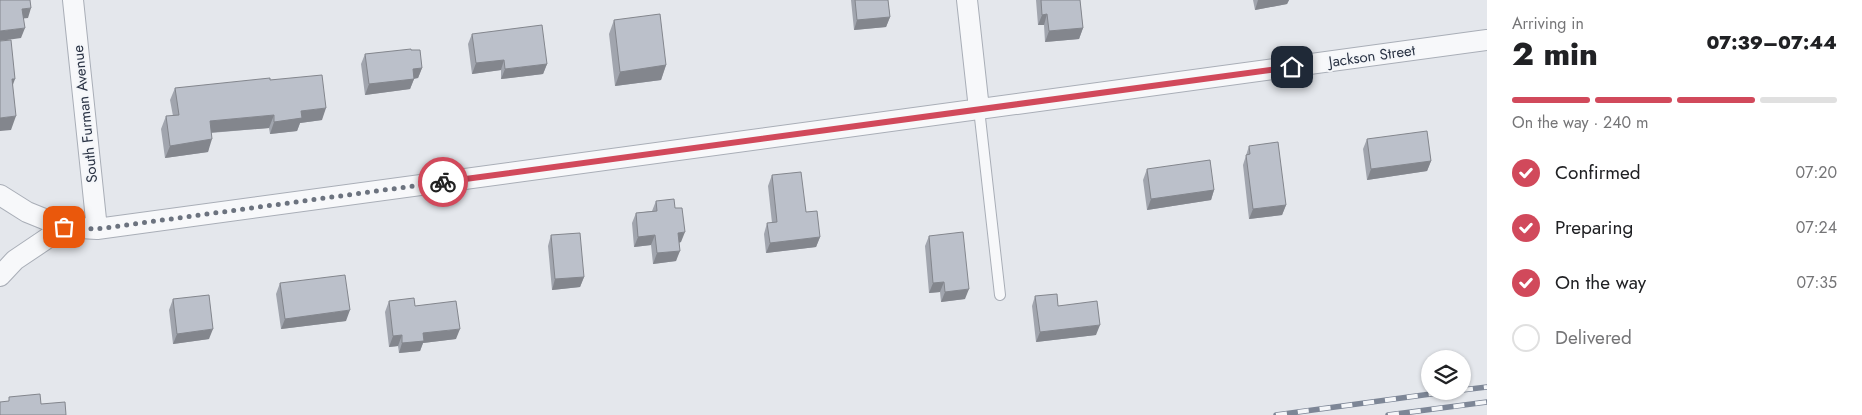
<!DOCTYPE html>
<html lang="en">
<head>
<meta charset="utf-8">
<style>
	body { margin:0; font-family:Jost,sans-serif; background:#f2f2f2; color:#202124; height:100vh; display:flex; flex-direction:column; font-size:19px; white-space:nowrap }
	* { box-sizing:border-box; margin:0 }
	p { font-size:16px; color:#757577 }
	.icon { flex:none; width:28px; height:28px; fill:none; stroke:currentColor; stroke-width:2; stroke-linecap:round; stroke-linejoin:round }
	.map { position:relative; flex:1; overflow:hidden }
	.panel { display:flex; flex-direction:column; background:#fff; width:375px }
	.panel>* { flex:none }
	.controls { position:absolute; left:1421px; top:350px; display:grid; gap:10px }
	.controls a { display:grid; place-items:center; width:50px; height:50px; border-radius:50%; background:#fff; box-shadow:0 1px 4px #0004; font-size:25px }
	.pin { position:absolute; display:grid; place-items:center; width:42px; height:42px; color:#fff; margin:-21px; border-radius:10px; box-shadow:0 2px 8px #0006 }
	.courier { position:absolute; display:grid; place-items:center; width:50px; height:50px; margin:-25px; border:4px solid #d1495b; border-radius:50%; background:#fff; color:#222; box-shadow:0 1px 6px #0007 }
	.overview em { font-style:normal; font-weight:800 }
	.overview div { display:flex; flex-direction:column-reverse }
	.overview { display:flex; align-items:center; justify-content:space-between; height:85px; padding:0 25px }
	h1 { font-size:32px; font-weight:800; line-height:38px }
	.bar { display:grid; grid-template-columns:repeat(4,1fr); gap:8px 5px; align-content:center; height:60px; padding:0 25px }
	.bar i { height:6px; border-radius:4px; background:#e0e0e0 }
	.bar .current { background:#d1495b }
	.bar p { grid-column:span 4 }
	ol { padding:0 25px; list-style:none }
	li { display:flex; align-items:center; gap:15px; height:55px }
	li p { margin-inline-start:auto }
	li .icon { padding:5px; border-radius:50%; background:#d1495b; color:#fff; stroke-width:4 }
	li:last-child { color:#757577 }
	li i { width:28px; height:28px; border:2px solid #e0e0e0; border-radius:50% }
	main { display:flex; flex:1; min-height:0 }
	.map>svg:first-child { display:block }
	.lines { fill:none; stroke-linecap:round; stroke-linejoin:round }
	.lane-casing { stroke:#a9aeb7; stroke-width:12 }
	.street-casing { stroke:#a9aeb7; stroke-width:22 }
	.lane { stroke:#f7f8fa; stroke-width:10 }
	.street { stroke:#f7f8fa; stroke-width:20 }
	.rail-casing { stroke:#7d8696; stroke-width:5.5 }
	.rail { stroke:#f4f6f9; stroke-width:4; stroke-dasharray:11; stroke-linecap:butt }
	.wall { fill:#a1a5ae }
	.shaded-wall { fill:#83868d }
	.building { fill:#bbc0ca; stroke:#83868d }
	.done { stroke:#6c737f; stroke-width:5; stroke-dasharray:0 9 }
	.route { stroke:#d1495b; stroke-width:6 }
	.labels { text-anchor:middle; stroke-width:4; stroke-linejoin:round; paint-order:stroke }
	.street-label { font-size:15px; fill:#2b3445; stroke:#f4f6f9 }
</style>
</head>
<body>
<main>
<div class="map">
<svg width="1487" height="415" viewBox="0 0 1487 415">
	<rect width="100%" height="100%" fill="#e4e7ec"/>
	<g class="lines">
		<defs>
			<path id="lane" d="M 979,109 L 1000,295"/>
			<path id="street" d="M 73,0 L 97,229
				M 967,0 L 979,109
				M 0,195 L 27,212 L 64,227 L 97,229 L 1487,40
				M 0,276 L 15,260 L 64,227"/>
		</defs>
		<use href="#lane" class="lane-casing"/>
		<use href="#street" class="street-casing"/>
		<use href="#lane" class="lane"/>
		<use href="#street" class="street"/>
		<defs>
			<path id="rail" d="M 1462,390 L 1487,387
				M 1276,415 L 1453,391
				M 1388,415 L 1487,402"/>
		</defs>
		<use href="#rail" class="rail-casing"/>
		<use href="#rail" class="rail"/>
	</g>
	<path class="wall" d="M 851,0 L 888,0 L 890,17 L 886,27 L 854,30 Z
		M 1036,0 L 1080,0 L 1083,28 L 1079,39 L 1045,42 L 1044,25 L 1038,25 Z
		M 1253,0 L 1289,0 L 1287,4 L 1255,10 Z
		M 614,20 L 666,65 L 661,80 L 615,86 L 609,34 Z
		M 472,34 L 547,64 L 543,74 L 501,79 L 501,70 L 472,74 L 468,44 Z
		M 411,50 L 422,68 L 418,78 L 414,79 L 410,89 L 365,95 L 361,64 L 365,54 Z
		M 270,80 L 322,120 L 300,123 L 297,131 L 270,134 L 269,128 L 211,133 L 208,152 L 165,158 L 161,129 L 166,116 L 173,116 L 170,100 L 175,88 Z
		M 1367,139 L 1431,161 L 1427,171 L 1367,180 L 1363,149 Z
		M 1249,146 L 1286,205 L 1282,215 L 1249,219 L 1243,165 Z
		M 1147,169 L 1214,190 L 1211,200 L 1147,210 L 1143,180 Z
		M 772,175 L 806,212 L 820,237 L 816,247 L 766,253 L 764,234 L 767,223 L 772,223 L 768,186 Z
		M 656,201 L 681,242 L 679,243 L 676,261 L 653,264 L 651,245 L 634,247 L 632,223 L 636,213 L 652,211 Z
		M 551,235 L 584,277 L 580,287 L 552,290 L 548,246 Z
		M 929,236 L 965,299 L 941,302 L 940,292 L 929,293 L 925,246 Z
		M 280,283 L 346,321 L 281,329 L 276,294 Z
		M 1035,296 L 1058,306 L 1096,335 L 1036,342 L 1032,306 Z
		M 173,299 L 209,339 L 173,344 L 169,310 Z
		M 389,301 L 415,306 L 456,339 L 423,343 L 420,351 L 399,353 L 398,346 L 389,347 L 385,312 Z"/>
	<path class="shaded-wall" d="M 1258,0 L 1289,0 L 1287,4 L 1255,10 Z
		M 31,8 L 28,18 L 18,19 L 22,9 Z
		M 1047,14 L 1044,25 L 1038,25 L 1042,15 Z
		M 890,17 L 886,27 L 854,30 L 857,20 Z
		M 25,28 L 21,38 L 0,41 L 0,31 Z
		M 1083,28 L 1079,39 L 1045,42 L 1049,31 Z
		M 504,60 L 501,70 L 472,74 L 476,63 Z
		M 547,64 L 543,74 L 501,79 L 505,69 Z
		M 666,65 L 661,80 L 615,86 L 620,72 Z
		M 422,68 L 418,78 L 409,79 L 413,69 Z
		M 12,79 L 15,79 L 10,93 Z
		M 414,79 L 410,89 L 365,95 L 369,84 Z
		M 326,108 L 322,120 L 300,123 L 297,131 L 270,134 L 274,122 L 301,111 Z
		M 274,115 L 269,128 L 205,133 L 210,121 Z
		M 16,116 L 11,130 L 0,131 L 0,118 Z
		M 212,139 L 208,152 L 165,158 L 170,146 Z
		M 1431,161 L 1427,171 L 1367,180 L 1371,169 Z
		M 1214,190 L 1211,200 L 1147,210 L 1151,199 Z
		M 1286,205 L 1282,215 L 1249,219 L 1253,209 Z
		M 685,232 L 681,242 L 674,243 L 678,233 Z
		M 655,235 L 651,245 L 634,247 L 638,237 Z
		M 820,237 L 816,247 L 766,253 L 770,243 Z
		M 680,251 L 676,261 L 653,264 L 657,253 Z
		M 584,277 L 580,287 L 552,290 L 555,279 Z
		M 944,282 L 940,292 L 929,293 L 933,283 Z
		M 969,289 L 965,299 L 941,302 L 945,292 Z
		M 350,310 L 346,321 L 281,329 L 285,319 Z
		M 1100,325 L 1096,335 L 1036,342 L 1040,332 Z
		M 213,329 L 209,339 L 173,344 L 177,334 Z
		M 460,329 L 456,339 L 423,343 L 420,351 L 399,353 L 402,343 L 423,333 Z
		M 402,335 L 398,346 L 389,347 L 393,336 Z"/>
	<path class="building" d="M 0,0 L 30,0 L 31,8 L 22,9 L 25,28 L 0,31 Z
		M 855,0 L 888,0 L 890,17 L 857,20 Z
		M 1041,0 L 1080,0 L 1083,28 L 1049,31 L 1047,14 L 1042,15 Z
		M 660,14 L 666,65 L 620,72 L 614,20 Z
		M 542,25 L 547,64 L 505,69 L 504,60 L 476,63 L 472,34 Z
		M 11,40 L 15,79 L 12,79 L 16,116 L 0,118 L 0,41 Z
		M 411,49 L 411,50 L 420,50 L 422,68 L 413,69 L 414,79 L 369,84 L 365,54 Z
		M 322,75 L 326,108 L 301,111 L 302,118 L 274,122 L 274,115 L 210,121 L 212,139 L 170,146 L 166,116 L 179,115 L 175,88 L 270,78 L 270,80 Z
		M 1427,131 L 1431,161 L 1371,169 L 1367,139 Z
		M 1278,142 L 1286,205 L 1253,209 L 1246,155 L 1250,154 L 1249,146 Z
		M 1210,160 L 1214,190 L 1151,199 L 1147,169 Z
		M 801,172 L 806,212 L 817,211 L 820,237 L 770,243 L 767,223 L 777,222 L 772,175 Z
		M 674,199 L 675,208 L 682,208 L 685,232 L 678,233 L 680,251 L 657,253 L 655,235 L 638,237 L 636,213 L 657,211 L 656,201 Z
		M 963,232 L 969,289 L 945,292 L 944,282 L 933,283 L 929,236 Z
		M 580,233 L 584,277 L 555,279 L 551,235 Z
		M 345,275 L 350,310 L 285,319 L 280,283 Z
		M 1057,294 L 1058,306 L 1097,301 L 1100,325 L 1040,332 L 1035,296 Z
		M 209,295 L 213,329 L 177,334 L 173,299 Z
		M 414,298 L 415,306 L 456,301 L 460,329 L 423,333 L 424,341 L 402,343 L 402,335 L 393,336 L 389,301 Z
		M 40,394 L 41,404 L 65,402 L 66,415 L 0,415 L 0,402 L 9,401 L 9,397 Z"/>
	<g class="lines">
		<path class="done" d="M 64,227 L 97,229 L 443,182"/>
		<path class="route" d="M 443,182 L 1292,67"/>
	</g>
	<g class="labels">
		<g class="street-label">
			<text transform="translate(1372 56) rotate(-8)" y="5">Jackson Street</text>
			<text transform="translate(85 114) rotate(-96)" y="5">South Furman Avenue</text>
		</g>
	</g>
</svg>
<div class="controls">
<a><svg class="icon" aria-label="layers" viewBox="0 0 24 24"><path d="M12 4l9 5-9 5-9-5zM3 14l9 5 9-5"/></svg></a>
</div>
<div class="pin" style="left:64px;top:227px;background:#ea580c"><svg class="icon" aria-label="bag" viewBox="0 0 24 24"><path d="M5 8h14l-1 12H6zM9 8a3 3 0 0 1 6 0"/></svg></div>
<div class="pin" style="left:1292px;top:67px;background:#1f2937"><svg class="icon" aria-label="home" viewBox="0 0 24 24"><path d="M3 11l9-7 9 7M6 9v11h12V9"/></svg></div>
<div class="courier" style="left:443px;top:182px"><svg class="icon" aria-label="bike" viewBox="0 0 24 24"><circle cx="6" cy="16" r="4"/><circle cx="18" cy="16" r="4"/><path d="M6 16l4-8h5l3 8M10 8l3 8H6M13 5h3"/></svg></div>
</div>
<section class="panel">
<div class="overview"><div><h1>2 min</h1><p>Arriving in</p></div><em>07:39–07:44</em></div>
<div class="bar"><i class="current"></i><i class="current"></i><i class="current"></i><i></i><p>On the way · 240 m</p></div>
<ol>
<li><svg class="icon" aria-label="check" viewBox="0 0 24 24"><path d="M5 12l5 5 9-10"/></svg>Confirmed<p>07:20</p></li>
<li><svg class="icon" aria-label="check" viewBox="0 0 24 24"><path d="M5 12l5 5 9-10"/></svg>Preparing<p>07:24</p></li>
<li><svg class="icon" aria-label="check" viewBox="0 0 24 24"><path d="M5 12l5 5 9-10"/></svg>On the way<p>07:35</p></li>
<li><i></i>Delivered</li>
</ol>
</section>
</main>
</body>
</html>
